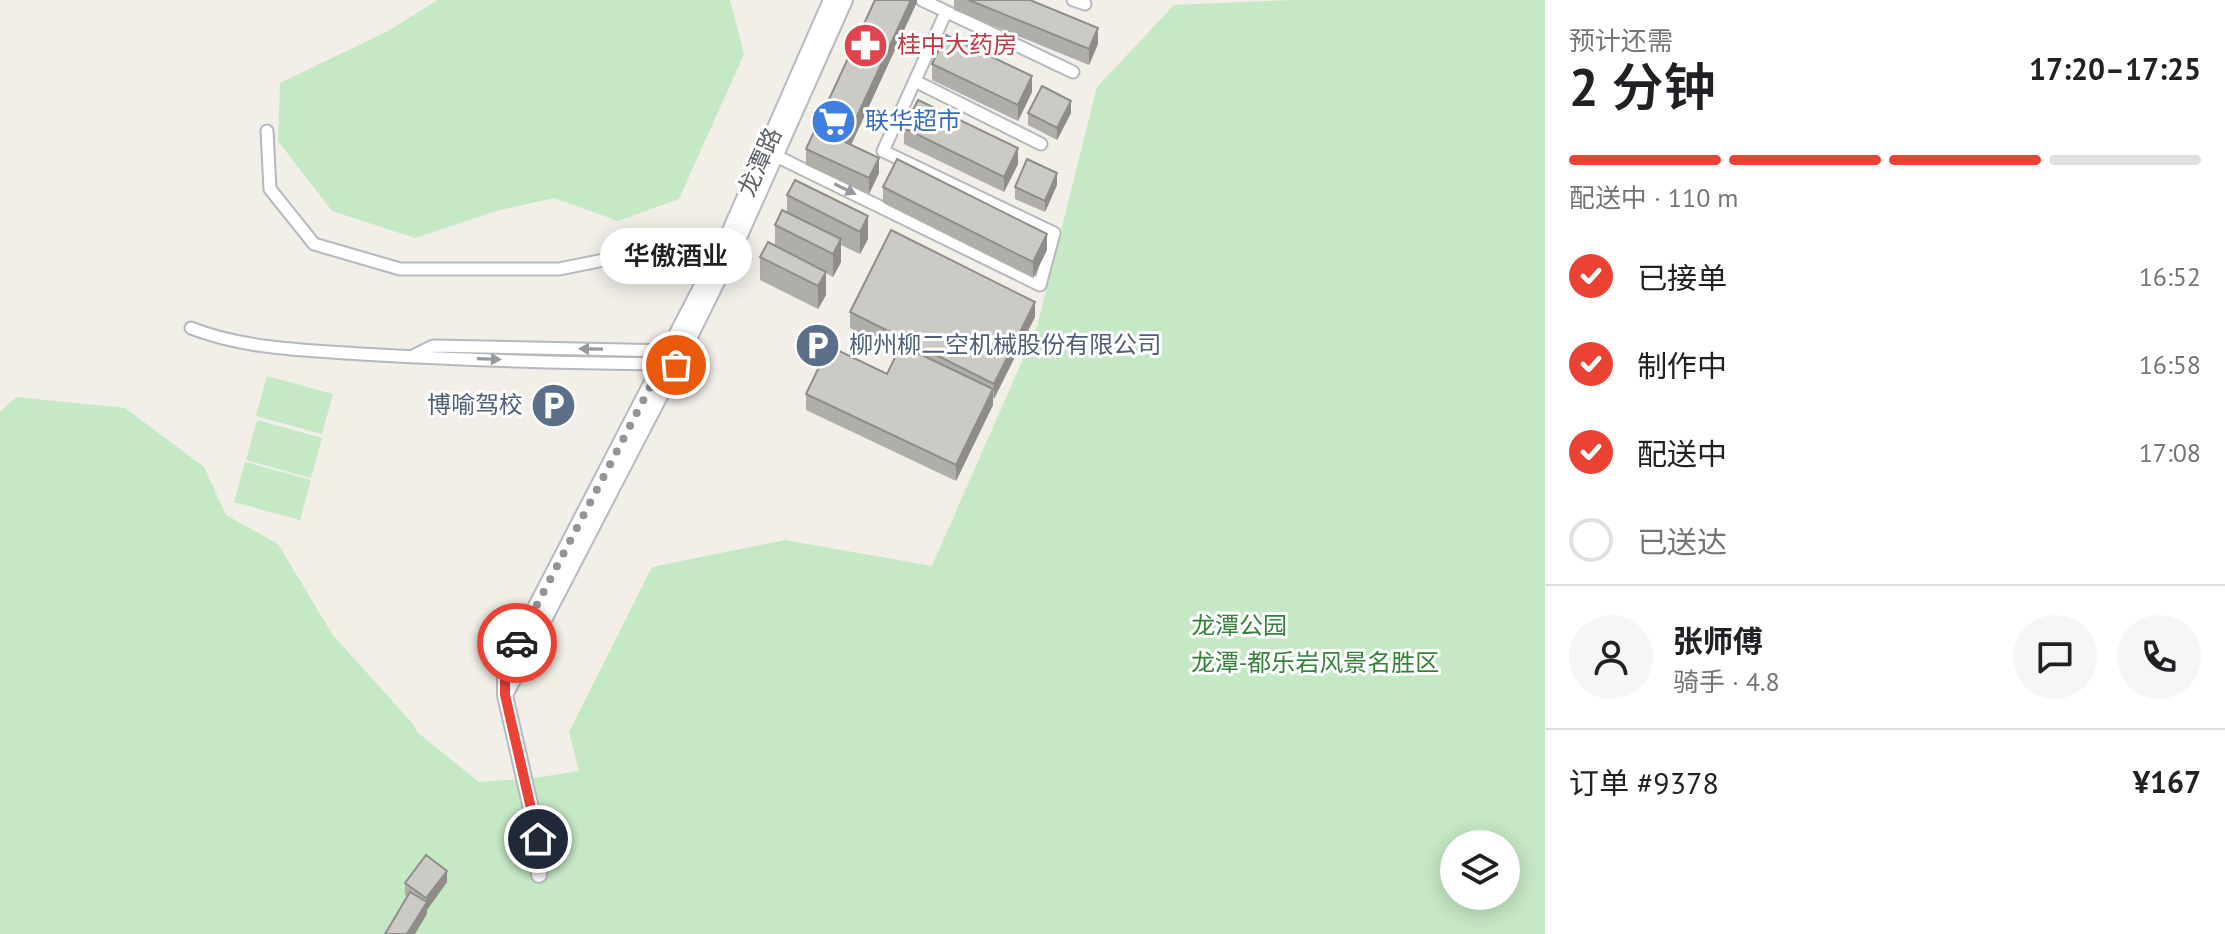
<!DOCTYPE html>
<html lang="zh">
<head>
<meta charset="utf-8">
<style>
	body { margin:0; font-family:"PT Sans","Noto Sans SC",sans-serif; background:#f6f6f6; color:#202124; height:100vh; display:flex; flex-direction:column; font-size:30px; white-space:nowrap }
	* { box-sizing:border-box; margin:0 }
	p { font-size:26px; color:#757577 }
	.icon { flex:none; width:44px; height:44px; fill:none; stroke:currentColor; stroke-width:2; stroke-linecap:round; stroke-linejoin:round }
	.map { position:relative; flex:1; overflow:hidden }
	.side { display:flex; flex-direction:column; background:#fff; width:680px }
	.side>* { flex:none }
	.buttons { position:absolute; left:1440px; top:830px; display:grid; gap:16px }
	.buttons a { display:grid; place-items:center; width:80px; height:80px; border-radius:50%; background:#fff; box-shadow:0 4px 20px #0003; font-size:40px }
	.pin { position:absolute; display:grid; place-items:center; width:68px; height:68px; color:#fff; margin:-34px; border:4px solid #fff; border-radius:50%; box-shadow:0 2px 8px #0007 }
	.courier { position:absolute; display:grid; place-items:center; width:80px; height:80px; margin:-40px; border:6px solid #ea4335; border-radius:50%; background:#fff; color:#222; box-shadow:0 2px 10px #0007 }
	.bubble { position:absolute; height:56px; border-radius:28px; background:#fff; box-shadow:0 4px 20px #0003; font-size:26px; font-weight:600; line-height:56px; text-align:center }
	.headline em { font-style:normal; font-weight:600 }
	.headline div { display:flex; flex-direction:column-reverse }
	.headline { display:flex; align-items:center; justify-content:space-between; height:136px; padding:0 24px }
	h1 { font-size:52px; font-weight:600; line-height:60px }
	.bar { display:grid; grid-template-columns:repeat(4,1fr); gap:12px 8px; align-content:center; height:96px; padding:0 24px }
	.bar i { height:10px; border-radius:6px; background:#e0e0e0 }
	.bar .current { background:#ea4335 }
	.bar p { grid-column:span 4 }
	.line { display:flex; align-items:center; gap:20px; padding:0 24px; border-top:2px solid #e0e0e0 }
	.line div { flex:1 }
	.round { display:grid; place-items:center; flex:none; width:84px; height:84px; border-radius:42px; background:#f6f6f6 }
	ol { padding:0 24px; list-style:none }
	li { display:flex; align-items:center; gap:24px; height:88px }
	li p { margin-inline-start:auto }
	li .icon { padding:8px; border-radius:50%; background:#ea4335; color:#fff; stroke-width:4 }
	li:last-child { color:#757577 }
	li i { width:44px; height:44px; border:4px solid #e0e0e0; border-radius:50% }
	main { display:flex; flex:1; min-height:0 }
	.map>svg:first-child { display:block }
	.green { fill:#c5e8c5; fill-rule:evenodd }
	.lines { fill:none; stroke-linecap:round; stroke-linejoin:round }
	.street-casing { stroke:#b5b8bc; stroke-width:15 }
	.secondary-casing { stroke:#b6babf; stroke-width:18 }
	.street { stroke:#fff; stroke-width:11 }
	.secondary { stroke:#fff; stroke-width:14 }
	.wall { fill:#afaea9 }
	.shaded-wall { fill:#8f8d8a }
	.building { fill:#cccac5; stroke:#8f8d8a; stroke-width:2 }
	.oneway { fill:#979a9d }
	.done { stroke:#929495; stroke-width:8; stroke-dasharray:0 14.4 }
	.route { stroke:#ea4335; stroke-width:10 }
	.labels { text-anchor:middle; stroke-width:6; stroke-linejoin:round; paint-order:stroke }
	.health-label { font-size:24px; fill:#be3a42; stroke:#fff; text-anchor:start }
	.shop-label { font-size:24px; fill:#366cbe; stroke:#fff; text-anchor:start }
	.street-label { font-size:24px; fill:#5f6368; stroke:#fff }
	.service-label { font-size:24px; fill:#4e5e75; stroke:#fff; text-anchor:start }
	.park-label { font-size:24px; fill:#348238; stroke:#fff }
</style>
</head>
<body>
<main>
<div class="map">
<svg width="1545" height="934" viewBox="0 0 1545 934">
	<rect width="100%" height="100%" fill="#f1efe8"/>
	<path class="green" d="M 438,0 L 730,0 L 744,54 L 679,199 L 618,221 L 554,198 L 496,211 L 415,238 L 332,211 L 278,141 L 280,83 L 388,31 Z
		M 1292,0 L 1545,0 L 1545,934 L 0,934 L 0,412 L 16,397 L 125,408 L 204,467 L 226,515 L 278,544 L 332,634 L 413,724 L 417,732 L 479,782 L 534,778 L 579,771 L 569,732 L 652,567 L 785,540 L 932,566 L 1037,327 L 1097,87 L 1174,5 ZM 1454,844 L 1506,844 L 1506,896 L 1454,896 Z
		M 267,376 L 333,394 L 322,434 L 256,416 Z
		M 257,420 L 322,438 L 311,478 L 246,460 Z
		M 245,462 L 311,480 L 300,520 L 234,502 Z"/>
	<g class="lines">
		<defs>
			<path id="street" d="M 922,0 L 1073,72
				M 1073,0 L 1085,4
				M 915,81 L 1041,144
				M 267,131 L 270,189 L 314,244 L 400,269 L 559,269 L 733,234
				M 774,155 L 1040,285 L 1054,233 L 883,151 L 946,12
				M 191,328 C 244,349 304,350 361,354 C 463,360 566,363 668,364
				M 415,355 L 433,346 L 672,351"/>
			<path id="secondary" d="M 506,693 L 676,365 L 741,233 L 845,0
				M 539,875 L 538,839 L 505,695 L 505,666 L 728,235 L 831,0"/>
		</defs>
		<use href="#street" class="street-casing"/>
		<use href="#secondary" class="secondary-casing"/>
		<use href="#street" class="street"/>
		<use href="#secondary" class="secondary"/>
	</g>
	<path class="wall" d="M 917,0 L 917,2 L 851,145 L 879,173 L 869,194 L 806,165 L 806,149 Z
		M 954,0 L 1030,0 L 1098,44 L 1089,65 L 954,10 Z
		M 932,64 L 1032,92 L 1018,121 L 932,80 Z
		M 1028,113 L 1071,113 L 1057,140 L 1028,125 Z
		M 904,128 L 1018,164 L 1004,192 L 904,144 Z
		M 1057,185 L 1045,212 L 1015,199 L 1015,187 Z
		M 883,187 L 1047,250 L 1033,278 L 883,203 Z
		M 787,195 L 868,216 L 868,239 L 860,254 L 841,245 L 841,262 L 833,277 L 826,273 L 826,295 L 818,309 L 760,280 L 760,257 L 775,246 L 775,225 L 787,212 Z
		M 850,312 L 1035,317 L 993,399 L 993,405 L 956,481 L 806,410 L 806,394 L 887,374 L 898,352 L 850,328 Z
		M 447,882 L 427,910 L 427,914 L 405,895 L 405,883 Z"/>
	<path class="shaded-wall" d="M 911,0 L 917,0 L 917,2 L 845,158 L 845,142 Z
		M 1098,28 L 1098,44 L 1089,65 L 1089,49 Z
		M 1032,76 L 1032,92 L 1018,121 L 1018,105 Z
		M 1071,101 L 1071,113 L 1057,140 L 1057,128 Z
		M 1018,148 L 1018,164 L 1004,192 L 1004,177 Z
		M 879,158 L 879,173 L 869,194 L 869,178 Z
		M 1057,173 L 1057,185 L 1045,212 L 1045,201 Z
		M 868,216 L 868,239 L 860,254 L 860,232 Z
		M 1047,234 L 1047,250 L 1033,278 L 1033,262 Z
		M 841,239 L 841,262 L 833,277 L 833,254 Z
		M 826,272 L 826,295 L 818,309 L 818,286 Z
		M 1035,302 L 1035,317 L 994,399 L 994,384 Z
		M 993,389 L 993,405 L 956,481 L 956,465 Z
		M 447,871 L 447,882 L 427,910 L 427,914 L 415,934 L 407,934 L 426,902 L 426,898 Z"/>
	<path class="building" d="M 875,0 L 911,0 L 845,142 L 879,158 L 869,178 L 806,149 Z
		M 969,0 L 1030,0 L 1098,28 L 1089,49 Z
		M 946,35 L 1032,76 L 1018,105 L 932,64 Z
		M 1042,86 L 1071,101 L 1057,128 L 1028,113 Z
		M 918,100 L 1018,148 L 1004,177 L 904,128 Z
		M 897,159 L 1047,234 L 1033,262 L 883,187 Z
		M 1027,159 L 1057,173 L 1045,201 L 1015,187 Z
		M 795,180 L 868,216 L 860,232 L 787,195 Z
		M 782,210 L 841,239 L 833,254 L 775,225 Z
		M 891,230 L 1035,302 L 994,384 L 850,312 Z
		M 768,242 L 826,272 L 818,286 L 760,257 Z
		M 901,345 L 993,389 L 956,465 L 806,394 L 829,346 L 887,374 Z
		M 426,855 L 447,871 L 426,898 L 405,883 Z
		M 410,892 L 427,902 L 407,934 L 385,934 Z"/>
	<defs><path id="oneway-solid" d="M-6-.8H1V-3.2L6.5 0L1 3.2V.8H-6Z" transform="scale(2)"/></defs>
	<g class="oneway">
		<use href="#oneway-solid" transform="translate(845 189) rotate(26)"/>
		<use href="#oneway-solid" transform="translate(591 349) rotate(-179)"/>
		<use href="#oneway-solid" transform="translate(489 359) rotate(2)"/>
	</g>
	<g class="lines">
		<path class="done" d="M 517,643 L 669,351 L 682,351 L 676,365"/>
		<path class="route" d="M 517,643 L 505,666 L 505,695 L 538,839"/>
	</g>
	<defs>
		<symbol id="pharmacy-disc" viewBox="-11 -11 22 22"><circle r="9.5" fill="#e0444e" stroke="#fff"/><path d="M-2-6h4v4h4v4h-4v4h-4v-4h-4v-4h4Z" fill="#fff"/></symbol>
		<symbol id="supermarket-disc" viewBox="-11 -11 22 22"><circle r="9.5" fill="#3f7fe0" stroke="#fff"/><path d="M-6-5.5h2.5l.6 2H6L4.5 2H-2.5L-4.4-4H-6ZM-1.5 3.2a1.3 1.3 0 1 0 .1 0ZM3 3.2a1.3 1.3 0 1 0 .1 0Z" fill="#fff"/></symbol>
		<symbol id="parking-disc" viewBox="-11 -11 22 22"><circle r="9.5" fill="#5c6f8a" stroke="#fff"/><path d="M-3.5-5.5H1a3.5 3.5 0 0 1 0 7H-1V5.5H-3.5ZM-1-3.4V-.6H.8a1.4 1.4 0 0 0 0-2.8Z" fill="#fff"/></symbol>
	</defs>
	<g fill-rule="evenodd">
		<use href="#pharmacy-disc" x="840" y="20" width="51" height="51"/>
		<use href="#supermarket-disc" x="808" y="96" width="51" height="51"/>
		<use href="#parking-disc" x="792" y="320" width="51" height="51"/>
		<use href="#parking-disc" x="528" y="380" width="51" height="51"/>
	</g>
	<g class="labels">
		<g class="health-label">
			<text x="897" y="53">桂中大药房</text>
		</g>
		<g class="shop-label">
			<text x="865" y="129">联华超市</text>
		</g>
		<g class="street-label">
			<text transform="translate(760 162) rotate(-66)" y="8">龙潭路</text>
		</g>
		<g class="service-label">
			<text x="849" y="353">柳州柳二空机械股份有限公司</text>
			<text x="523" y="413" text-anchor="end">博喻驾校</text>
		</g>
		<g class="park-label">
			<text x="1239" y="634">龙潭公园</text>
			<text x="1315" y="671">龙潭-都乐岩风景名胜区</text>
		</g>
	</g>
</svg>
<div class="buttons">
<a><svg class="icon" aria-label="layers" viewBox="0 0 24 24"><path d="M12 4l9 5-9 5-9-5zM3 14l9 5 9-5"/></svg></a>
</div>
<div class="pin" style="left:676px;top:365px;background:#ea580c"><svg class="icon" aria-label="bag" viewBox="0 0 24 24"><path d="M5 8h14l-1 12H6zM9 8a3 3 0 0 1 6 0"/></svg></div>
<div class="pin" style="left:538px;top:839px;background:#1f2937"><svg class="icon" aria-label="home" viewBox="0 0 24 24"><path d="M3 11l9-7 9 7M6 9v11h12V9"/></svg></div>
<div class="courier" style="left:517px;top:643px"><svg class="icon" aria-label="car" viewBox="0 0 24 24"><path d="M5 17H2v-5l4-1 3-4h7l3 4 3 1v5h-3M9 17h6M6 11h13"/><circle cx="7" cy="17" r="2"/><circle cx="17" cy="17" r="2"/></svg></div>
<div class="bubble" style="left:600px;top:228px;width:152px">华傲酒业</div>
</div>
<section class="side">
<div class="headline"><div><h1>2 分钟</h1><p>预计还需</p></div><em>17:20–17:25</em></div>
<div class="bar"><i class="current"></i><i class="current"></i><i class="current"></i><i></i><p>配送中 · 110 m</p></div>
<ol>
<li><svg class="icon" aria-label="check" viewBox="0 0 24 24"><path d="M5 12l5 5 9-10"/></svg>已接单<p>16:52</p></li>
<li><svg class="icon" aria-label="check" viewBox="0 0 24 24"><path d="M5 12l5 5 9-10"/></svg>制作中<p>16:58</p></li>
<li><svg class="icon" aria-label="check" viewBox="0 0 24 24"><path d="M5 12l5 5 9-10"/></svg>配送中<p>17:08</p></li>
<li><i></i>已送达</li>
</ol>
<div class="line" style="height:144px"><a class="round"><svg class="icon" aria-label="person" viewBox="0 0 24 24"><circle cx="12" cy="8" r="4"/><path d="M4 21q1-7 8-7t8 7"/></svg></a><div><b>张师傅</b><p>骑手 · 4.8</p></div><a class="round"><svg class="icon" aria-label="chat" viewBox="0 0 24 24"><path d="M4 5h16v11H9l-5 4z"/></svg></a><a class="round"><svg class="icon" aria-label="phone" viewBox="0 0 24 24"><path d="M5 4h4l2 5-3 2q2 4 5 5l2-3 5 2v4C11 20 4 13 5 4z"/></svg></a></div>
<div class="line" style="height:104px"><div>订单 #9378</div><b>¥167</b></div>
</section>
</main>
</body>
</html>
